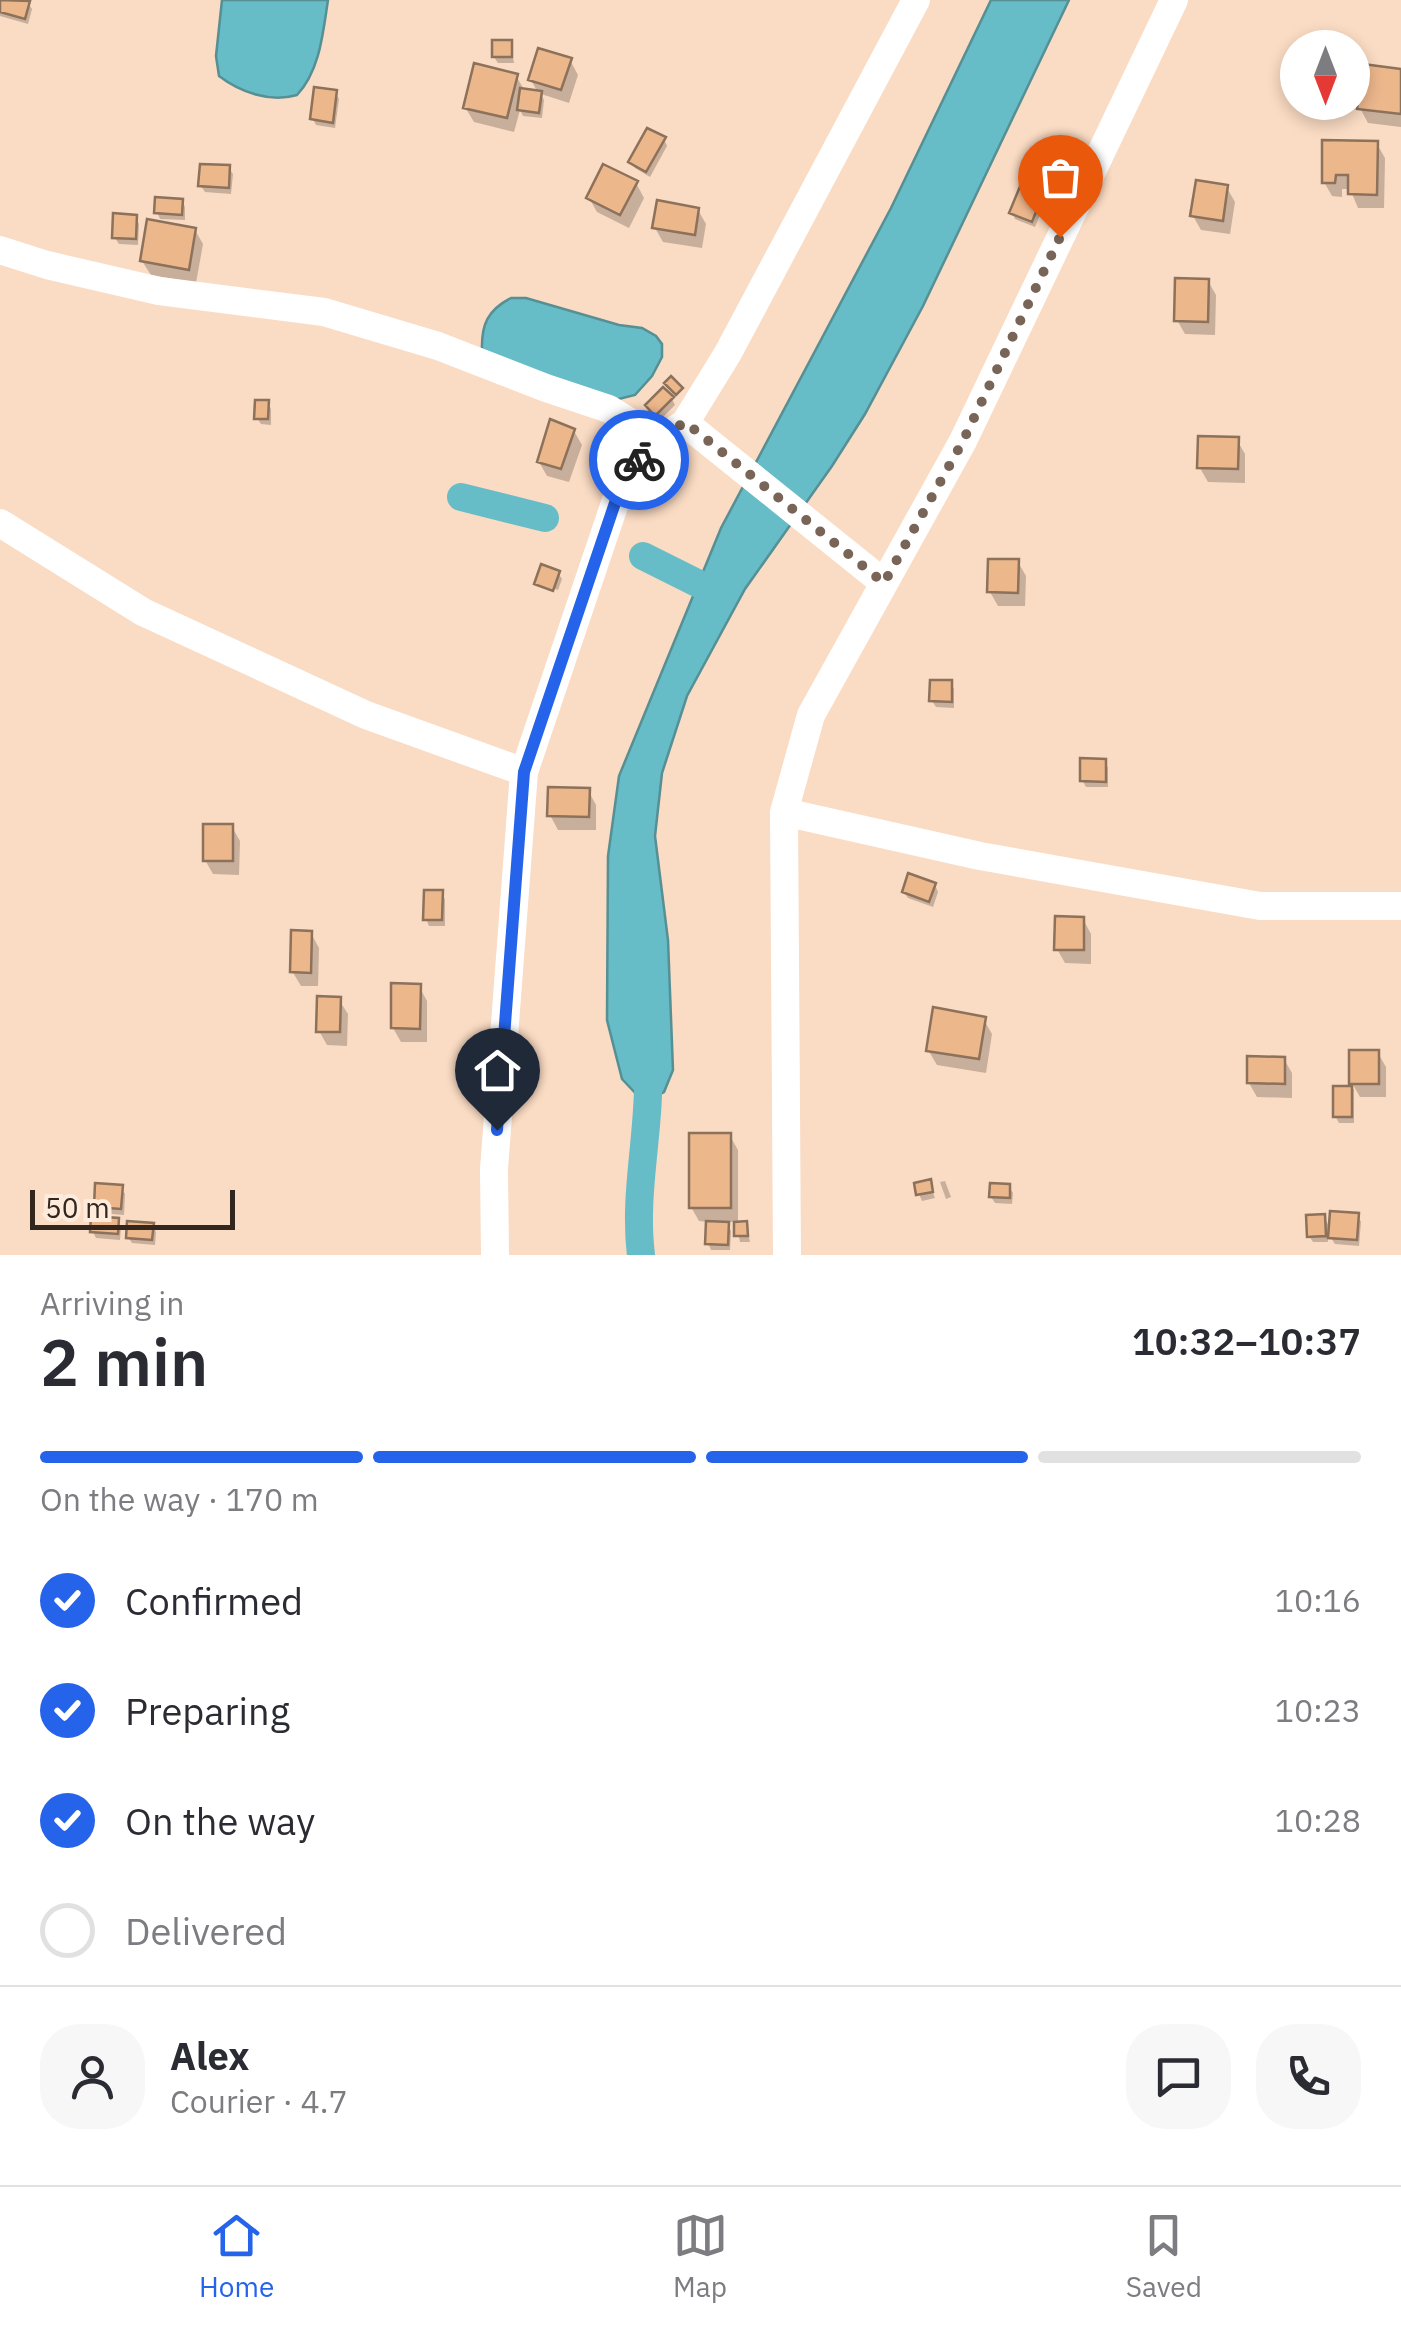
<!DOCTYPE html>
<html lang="en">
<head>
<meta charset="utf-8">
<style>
	body { margin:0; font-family:"IBM Plex Sans",sans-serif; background:#f7f7f7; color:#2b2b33; height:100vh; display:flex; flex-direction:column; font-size:38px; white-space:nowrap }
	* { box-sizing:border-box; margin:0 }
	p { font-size:32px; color:#7c7c81 }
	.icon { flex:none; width:55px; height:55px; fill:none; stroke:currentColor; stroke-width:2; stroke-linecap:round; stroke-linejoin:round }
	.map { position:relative; height:1255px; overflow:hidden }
	.details { display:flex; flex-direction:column; background:#fff; flex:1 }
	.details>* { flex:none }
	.needle { width:65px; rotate:180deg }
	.fabs { position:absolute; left:1280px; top:30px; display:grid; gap:20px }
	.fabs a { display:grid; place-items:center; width:90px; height:90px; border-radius:50%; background:#fff; box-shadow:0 5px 15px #0003; font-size:50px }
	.scale { position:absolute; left:30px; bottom:25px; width:205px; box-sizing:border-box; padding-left:10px; border:5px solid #32261d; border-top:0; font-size:28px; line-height:35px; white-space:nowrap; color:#32261d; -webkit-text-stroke:8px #feebdc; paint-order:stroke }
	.pin { position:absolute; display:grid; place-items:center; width:85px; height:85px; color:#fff; margin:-102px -42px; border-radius:50% 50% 50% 0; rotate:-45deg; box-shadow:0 0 10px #0007 }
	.pin .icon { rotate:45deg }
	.courier { position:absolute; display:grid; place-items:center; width:100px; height:100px; margin:-50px; border:8px solid #2563eb; border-radius:50%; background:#fff; color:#222; box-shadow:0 2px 12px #0007 }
	.summary em { font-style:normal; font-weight:600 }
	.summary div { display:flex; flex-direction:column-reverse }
	.summary { display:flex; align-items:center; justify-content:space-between; height:170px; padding:0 40px }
	h1 { font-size:65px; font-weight:600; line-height:75px }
	.bar { display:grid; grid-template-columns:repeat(4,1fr); gap:15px 10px; align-content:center; height:120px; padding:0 40px }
	.bar i { height:12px; border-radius:8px; background:#e1e1e2 }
	.bar .selected { background:#2563eb }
	.bar p { grid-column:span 4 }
	.line { display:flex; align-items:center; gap:25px; padding:0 40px; border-top:2px solid #e1e1e2 }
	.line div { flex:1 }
	.round { display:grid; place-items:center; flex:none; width:105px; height:105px; border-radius:40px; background:#f7f7f7 }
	ol { padding:0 40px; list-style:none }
	li { display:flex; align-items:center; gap:30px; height:110px }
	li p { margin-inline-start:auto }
	li .icon { padding:10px; border-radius:50%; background:#2563eb; color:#fff; stroke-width:4 }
	li:last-child { color:#7c7c81 }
	li i { width:55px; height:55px; border:5px solid #e1e1e2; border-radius:50% }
	.dock { display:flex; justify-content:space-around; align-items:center; height:140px; border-top:2px solid #e1e1e2; background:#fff; font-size:28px; color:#7c7c81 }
	.dock a { display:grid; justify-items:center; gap:5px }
	.dock .selected { color:#2563eb }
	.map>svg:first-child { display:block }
	.water { fill:#66bcc7; stroke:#568f94; stroke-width:2.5 }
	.shadow { fill:#0003 }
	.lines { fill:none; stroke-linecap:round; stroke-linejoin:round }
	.canal { stroke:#66bcc7; stroke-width:28 }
	.building { fill:#edb78c; stroke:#8c715b; stroke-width:2.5 }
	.minor { stroke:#fff; stroke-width:28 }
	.done { stroke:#786557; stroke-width:10; stroke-dasharray:0 18 }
	.route { stroke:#2563eb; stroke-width:12 }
</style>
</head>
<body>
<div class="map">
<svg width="1401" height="1255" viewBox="0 0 1401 1255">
	<rect width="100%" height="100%" fill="#fadbc3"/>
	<path class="water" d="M 222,0 L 328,0 C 323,32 320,71 297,95 C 270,103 240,92 219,76 L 216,56 Z
		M 991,0 L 1069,0 L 923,306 L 865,414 L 832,466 L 745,589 L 687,696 L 662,773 L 655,836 L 668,940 L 673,1070 L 664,1092 L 650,1099 L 638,1096 L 622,1079 L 607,1020 L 608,856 L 619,776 L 721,528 L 891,208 Z
		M 511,298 L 526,298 L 619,325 L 642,328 L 656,336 L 662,344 L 662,357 L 652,376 L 635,395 L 611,401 L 482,351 C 481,324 488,310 511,298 Z"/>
	<path class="shadow" d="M 0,0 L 28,3 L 32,9 L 28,24 L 0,16 Z
		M 510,42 L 514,63 L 498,63 L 494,57 Z
		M 570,60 L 578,75 L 569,103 L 541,94 L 544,100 L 542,118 L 523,116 L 520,110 L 514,132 L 474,122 L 465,107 L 516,76 L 525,91 L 538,93 L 531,80 Z
		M 1401,71 L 1401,127 L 1368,123 L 1360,108 Z
		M 335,92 L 339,99 L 335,128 L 316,125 L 313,119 Z
		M 664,139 L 667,146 L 650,177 L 635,168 L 631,162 Z
		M 1377,144 L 1385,158 L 1384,208 L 1358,208 L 1350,189 L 1342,189 L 1342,197 L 1332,196 L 1324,182 Z
		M 229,168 L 233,174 L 231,194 L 205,192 L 201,186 Z
		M 636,183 L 644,198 L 629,228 L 597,212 L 589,198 Z
		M 1227,188 L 1235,202 L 1230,234 L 1201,230 L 1193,216 Z
		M 1042,196 L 1045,202 L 1035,227 L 1015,219 L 1012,212 Z
		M 182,201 L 185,207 L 185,220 L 160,219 L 157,212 Z
		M 698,210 L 706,224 L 702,248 L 663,242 L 655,228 Z
		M 135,217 L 139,224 L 138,245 L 119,244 L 115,238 Z
		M 195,230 L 203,244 L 196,283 L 151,275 L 142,261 Z
		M 1208,281 L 1216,295 L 1215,335 L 1185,334 L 1177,320 Z
		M 672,399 L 675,405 L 660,420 L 652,412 Z
		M 267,402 L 271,409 L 271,425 L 261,424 L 257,418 Z
		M 574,431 L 582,445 L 569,482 L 547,476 L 539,462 Z
		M 1237,440 L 1245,454 L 1245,483 L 1208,482 L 1200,468 Z
		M 1018,562 L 1026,576 L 1025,606 L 998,606 L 990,592 Z
		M 543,567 L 558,573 L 562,579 L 558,590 L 538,583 L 538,587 L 536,584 Z
		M 951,683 L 954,689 L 954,708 L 936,707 L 932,701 Z
		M 1105,761 L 1108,768 L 1108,787 L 1086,787 L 1082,780 Z
		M 588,790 L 596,805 L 596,830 L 558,830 L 550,815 Z
		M 232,827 L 240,841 L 239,875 L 213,874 L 205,860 Z
		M 935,885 L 938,892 L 933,907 L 908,898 L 904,892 Z
		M 441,893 L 445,899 L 445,926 L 429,926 L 426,919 Z
		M 1083,919 L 1091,934 L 1091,964 L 1065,963 L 1057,949 Z
		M 311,933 L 319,948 L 318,986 L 301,986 L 292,971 Z
		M 419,986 L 427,1001 L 427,1042 L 401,1042 L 393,1028 Z
		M 339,1000 L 348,1014 L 347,1046 L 327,1045 L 319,1031 Z
		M 984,1020 L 992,1034 L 986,1073 L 937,1065 L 928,1050 Z
		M 1378,1053 L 1386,1067 L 1386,1097 L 1360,1097 L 1352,1083 Z
		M 1284,1059 L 1292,1073 L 1292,1098 L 1257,1097 L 1249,1083 Z
		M 1336,1088 L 1354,1089 L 1354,1123 L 1339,1123 L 1335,1116 Z
		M 730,1136 L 738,1150 L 738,1224 L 746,1224 L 750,1242 L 740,1242 L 736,1222 L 726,1222 L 731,1231 L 730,1250 L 711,1250 L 708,1243 L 708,1222 L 699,1221 L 691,1207 Z
		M 945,1181 L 951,1197 L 946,1199 L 940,1182 Z
		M 929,1182 L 935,1198 L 922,1201 L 919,1194 Z
		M 121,1187 L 125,1194 L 124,1215 L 100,1213 L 96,1207 Z
		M 1009,1187 L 1013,1193 L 1012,1204 L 995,1203 L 991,1197 Z
		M 1358,1216 L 1361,1222 L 1359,1246 L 1335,1244 L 1327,1232 L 1328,1242 L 1313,1242 L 1309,1236 L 1324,1217 L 1331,1230 Z
		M 118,1221 L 121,1227 L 120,1240 L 96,1238 L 93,1232 Z
		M 152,1225 L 156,1232 L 155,1245 L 132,1243 L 128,1237 Z"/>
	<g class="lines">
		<path class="canal" d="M 461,497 L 545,518
			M 643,556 L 721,595
			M 641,1255 C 633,1192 651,1128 648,1065"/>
	</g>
	<path class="building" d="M 0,0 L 30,1 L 25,19 L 0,12 Z
		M 492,40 L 512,40 L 512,57 L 492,57 Z
		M 538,48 L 572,58 L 561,90 L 528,80 Z
		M 474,63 L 518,74 L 507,118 L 463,108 Z
		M 1363,64 L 1401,69 L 1401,114 L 1357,109 Z
		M 314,87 L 337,90 L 333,123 L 310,119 Z
		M 520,88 L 542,91 L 539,113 L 517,110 Z
		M 647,128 L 666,137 L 646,172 L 628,162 Z
		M 1322,140 L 1378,141 L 1377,195 L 1348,194 L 1348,175 L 1336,175 L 1335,183 L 1322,183 Z
		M 200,164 L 230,165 L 229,188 L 198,186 Z
		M 603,164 L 638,181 L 620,215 L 586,198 Z
		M 1196,180 L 1228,185 L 1223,221 L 1190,216 Z
		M 1021,184 L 1043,194 L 1032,222 L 1009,213 Z
		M 155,197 L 183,199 L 182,215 L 154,213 Z
		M 657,200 L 699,208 L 695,235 L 652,228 Z
		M 113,213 L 137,215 L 136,239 L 112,238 Z
		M 147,219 L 196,228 L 189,270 L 140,261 Z
		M 1175,278 L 1209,279 L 1208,322 L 1174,321 Z
		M 671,376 L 683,388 L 676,395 L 664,383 Z
		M 663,387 L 674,397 L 655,416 L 645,405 Z
		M 255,400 L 269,400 L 268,419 L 254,419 Z
		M 550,419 L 575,429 L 561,469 L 537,462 Z
		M 1198,436 L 1239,437 L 1238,469 L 1197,468 Z
		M 988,559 L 1019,559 L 1018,593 L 987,592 Z
		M 541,564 L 560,571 L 553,591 L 534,584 Z
		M 930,680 L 952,680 L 952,702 L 929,701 Z
		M 1080,758 L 1106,759 L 1106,782 L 1080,781 Z
		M 548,787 L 590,788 L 589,817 L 547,816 Z
		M 203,824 L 233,824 L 233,861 L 203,861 Z
		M 908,873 L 936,883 L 929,902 L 902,892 Z
		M 424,890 L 443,890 L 442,920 L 423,920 Z
		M 1055,916 L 1084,917 L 1084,950 L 1054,950 Z
		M 291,930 L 312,931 L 311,973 L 290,972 Z
		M 391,983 L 421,984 L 420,1029 L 391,1028 Z
		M 317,996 L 341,997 L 340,1032 L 316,1032 Z
		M 933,1007 L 986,1017 L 979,1059 L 926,1051 Z
		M 1349,1050 L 1379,1050 L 1379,1084 L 1349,1084 Z
		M 1247,1056 L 1285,1057 L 1285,1084 L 1247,1083 Z
		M 1333,1086 L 1352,1086 L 1352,1117 L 1333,1117 Z
		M 689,1133 L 731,1133 L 731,1208 L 689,1208 Z
		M 931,1179 L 933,1192 L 916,1195 L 914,1183 Z
		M 95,1183 L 123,1185 L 121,1209 L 94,1207 Z
		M 990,1183 L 1010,1184 L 1010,1198 L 989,1197 Z
		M 1330,1211 L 1359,1213 L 1357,1240 L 1328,1238 Z
		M 1325,1214 L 1326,1236 L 1307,1237 L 1306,1215 Z
		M 91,1216 L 119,1218 L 118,1234 L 90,1232 Z
		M 127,1221 L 154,1223 L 152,1240 L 126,1238 Z
		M 706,1221 L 729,1222 L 728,1245 L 705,1244 Z
		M 747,1221 L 748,1236 L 734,1236 L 734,1222 Z"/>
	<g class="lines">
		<path class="minor" d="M 0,250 L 47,265 L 159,291 L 324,312 L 438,346 L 546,388 L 609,409 L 658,440
			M 685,423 L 884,583
			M 0,523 L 143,612 L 366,715 L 524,772
			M 784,812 L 980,856 L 1260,906 L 1401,906
			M 495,1255 L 494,1169 L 524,772 L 617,497 L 639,459 L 658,440 L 685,423 L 728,353 L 916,0
			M 787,1255 L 784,812 L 811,715 L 963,441 L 1174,0"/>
	</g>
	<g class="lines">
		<path class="done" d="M 639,460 L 658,440 L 685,422 L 884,583 L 963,441 L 1060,237"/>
		<path class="route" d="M 497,1130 L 524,772 L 617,497 L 639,460"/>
	</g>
</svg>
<div class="fabs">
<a><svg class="needle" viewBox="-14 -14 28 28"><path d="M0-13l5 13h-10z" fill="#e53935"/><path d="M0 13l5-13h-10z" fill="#7c7c81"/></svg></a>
</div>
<div class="scale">50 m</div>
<div class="pin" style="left:1060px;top:237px;background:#ea580c"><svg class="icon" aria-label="bag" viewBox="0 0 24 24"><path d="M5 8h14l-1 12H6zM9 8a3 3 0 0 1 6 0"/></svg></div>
<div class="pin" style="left:497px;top:1130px;background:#1f2937"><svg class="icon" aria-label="home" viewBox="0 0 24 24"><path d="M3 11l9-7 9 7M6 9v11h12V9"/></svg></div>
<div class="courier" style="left:639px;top:460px"><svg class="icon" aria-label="bike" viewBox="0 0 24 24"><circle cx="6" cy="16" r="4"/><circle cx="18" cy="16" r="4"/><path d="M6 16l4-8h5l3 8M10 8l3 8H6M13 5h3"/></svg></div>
</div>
<section class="details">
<div class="summary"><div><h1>2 min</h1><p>Arriving in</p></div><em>10:32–10:37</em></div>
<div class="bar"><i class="selected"></i><i class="selected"></i><i class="selected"></i><i></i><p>On the way · 170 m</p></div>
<ol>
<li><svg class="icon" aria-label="check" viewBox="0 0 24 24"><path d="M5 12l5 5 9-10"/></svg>Confirmed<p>10:16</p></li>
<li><svg class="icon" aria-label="check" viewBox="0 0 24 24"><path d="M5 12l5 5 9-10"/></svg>Preparing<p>10:23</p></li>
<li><svg class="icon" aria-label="check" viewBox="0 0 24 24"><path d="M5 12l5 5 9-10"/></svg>On the way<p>10:28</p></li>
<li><i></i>Delivered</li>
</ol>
<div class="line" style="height:180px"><a class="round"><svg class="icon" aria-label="person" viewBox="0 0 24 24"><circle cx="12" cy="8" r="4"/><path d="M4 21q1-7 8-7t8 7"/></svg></a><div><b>Alex</b><p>Courier · 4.7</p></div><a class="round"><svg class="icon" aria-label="chat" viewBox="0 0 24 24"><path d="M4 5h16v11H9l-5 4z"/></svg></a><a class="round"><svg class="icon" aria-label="phone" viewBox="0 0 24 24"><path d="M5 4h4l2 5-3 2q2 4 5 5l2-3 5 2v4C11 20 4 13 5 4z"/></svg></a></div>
</section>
<nav class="dock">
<a class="selected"><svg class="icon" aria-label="home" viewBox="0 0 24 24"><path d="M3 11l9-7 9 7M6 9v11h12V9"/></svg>Home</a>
<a><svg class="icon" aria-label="map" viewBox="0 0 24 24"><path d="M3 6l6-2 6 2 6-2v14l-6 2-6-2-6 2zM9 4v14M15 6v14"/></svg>Map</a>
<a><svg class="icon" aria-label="saved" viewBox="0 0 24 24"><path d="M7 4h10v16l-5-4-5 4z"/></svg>Saved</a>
</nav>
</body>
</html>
